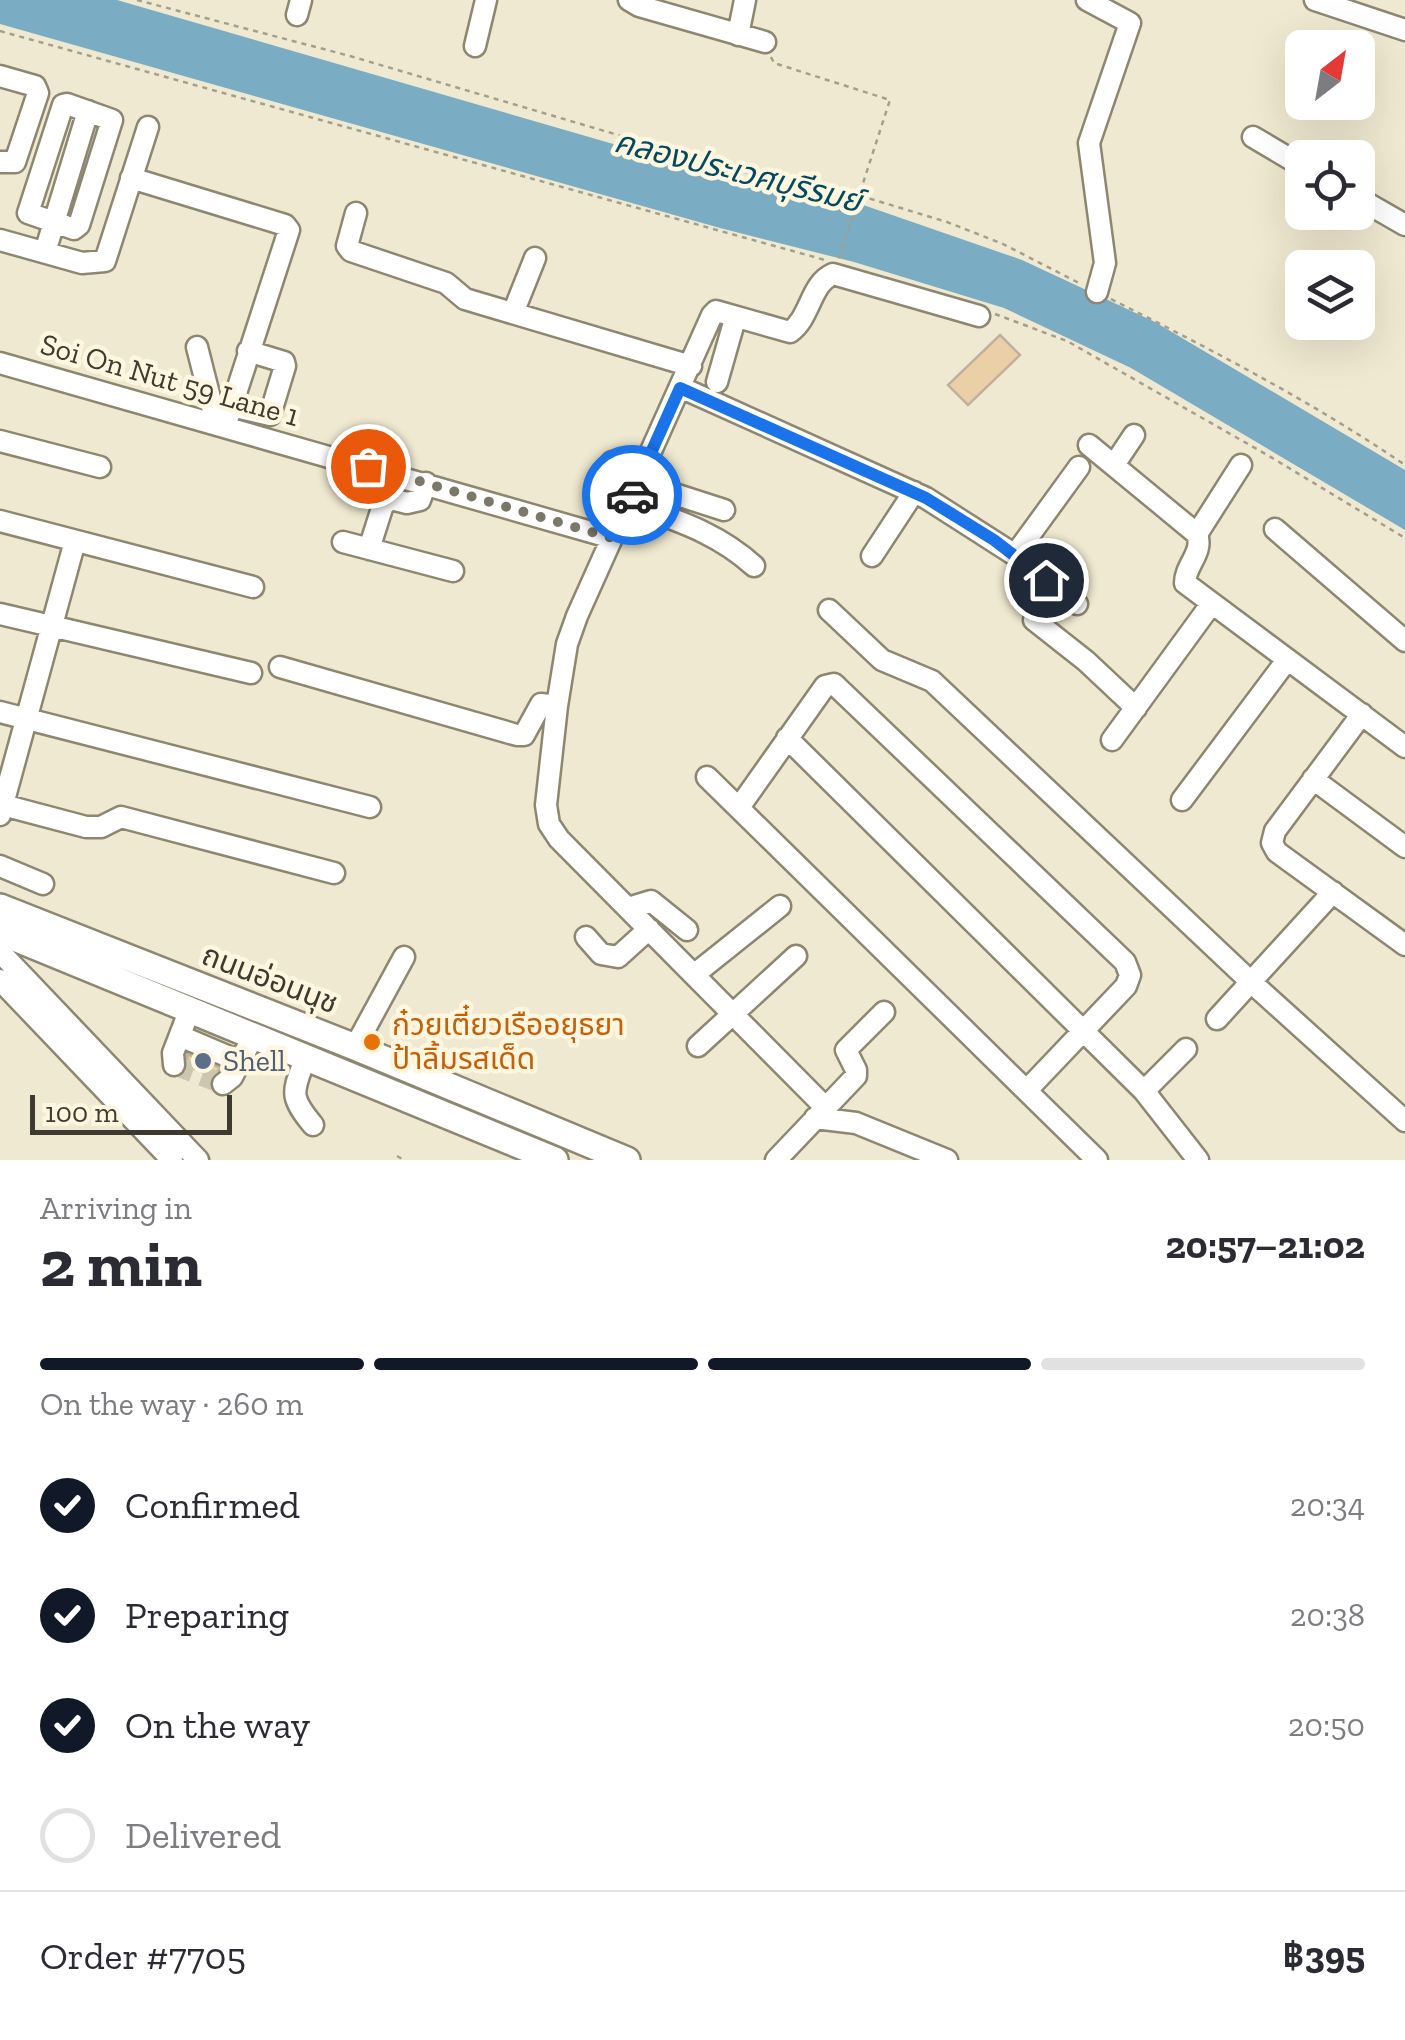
<!DOCTYPE html>
<html lang="en">
<head>
<meta charset="utf-8">
<style>
	body { margin:0; font-family:"Zilla Slab","Noto Sans Thai",serif; background:#f2f2f3; color:#2b2b33; height:100vh; display:flex; flex-direction:column; font-size:38px; white-space:nowrap }
	* { box-sizing:border-box; margin:0 }
	p { font-size:32px; color:#7c7c81 }
	.icon { flex:none; width:55px; height:55px; fill:none; stroke:currentColor; stroke-width:2; stroke-linecap:round; stroke-linejoin:round }
	.map { position:relative; height:1160px; overflow:hidden }
	.details { display:flex; flex-direction:column; background:#fff; flex:1 }
	.details>* { flex:none }
	.needle { width:65px; rotate:31deg }
	.tools { position:absolute; left:1285px; top:30px; display:grid; gap:20px }
	.tools a { display:grid; place-items:center; width:90px; height:90px; border-radius:15px; background:#fff; box-shadow:0 10px 40px #0002; font-size:50px }
	.scale { position:absolute; left:30px; bottom:25px; width:202px; box-sizing:border-box; padding-left:10px; border:5px solid #3d3b31; border-top:0; font-size:28px; line-height:35px; white-space:nowrap; color:#3d3b31; -webkit-text-stroke:8px #fef6de; paint-order:stroke }
	.pin { position:absolute; display:grid; place-items:center; width:85px; height:85px; color:#fff; margin:-42px; border:5px solid #fff; border-radius:50%; box-shadow:0 2px 10px #0007 }
	.courier { position:absolute; display:grid; place-items:center; width:100px; height:100px; margin:-50px; border:8px solid #1a73e8; border-radius:50%; background:#fff; color:#222; box-shadow:0 2px 12px #0007 }
	.overview em { font-style:normal; font-weight:800 }
	.overview div { display:flex; flex-direction:column-reverse }
	.overview { display:flex; align-items:center; justify-content:space-between; height:170px; padding:0 40px }
	h1 { font-size:65px; font-weight:800; line-height:75px }
	.bar { display:grid; grid-template-columns:repeat(4,1fr); gap:15px 10px; align-content:center; height:120px; padding:0 40px }
	.bar i { height:12px; border-radius:8px; background:#e1e1e2 }
	.bar .on { background:#111827 }
	.bar p { grid-column:span 4 }
	.line { display:flex; align-items:center; gap:25px; padding:0 40px; border-top:2px solid #e1e1e2 }
	.line div { flex:1 }
	ol { padding:0 40px; list-style:none }
	li { display:flex; align-items:center; gap:30px; height:110px }
	li p { margin-inline-start:auto }
	li .icon { padding:10px; border-radius:50%; background:#111827; color:#fff; stroke-width:4 }
	li:last-child { color:#7c7c81 }
	li i { width:55px; height:55px; border:5px solid #e1e1e2; border-radius:50% }
	.map>svg:first-child { display:block }
	.water { fill:#7aacc3 }
	.building { fill:#ebcfa6; stroke:#bfb19d; stroke-width:2.5 }
	.lines { fill:none; stroke-linecap:round; stroke-linejoin:round }
	.minor-tunnel { stroke:#ccc6b1; stroke-width:20; stroke-dasharray:20 10; stroke-linecap:butt }
	.minor-casing { stroke:#8d8670; stroke-width:25 }
	.major-casing { stroke:#8d8670; stroke-width:30 }
	.path { stroke:#a49f8d; stroke-width:2.5; stroke-dasharray:5 5; stroke-linecap:butt }
	.minor { stroke:#fff; stroke-width:20 }
	.major { stroke:#fff; stroke-width:25 }
	.done { stroke:#7c7869; stroke-width:10; stroke-dasharray:0 18 }
	.route { stroke:#1a73e8; stroke-width:12 }
	.food-dot { fill:#e8710a; stroke:#fef6de; stroke-width:4 }
	.service-dot { fill:#5c6f8a; stroke:#fef6de; stroke-width:4 }
	.labels { text-anchor:middle; stroke-width:9; stroke-linejoin:round; paint-order:stroke }
	.street-label { font-size:30px; fill:#3d3b31; stroke:#fef6de }
	.food-label { font-size:30px; fill:#c56008; stroke:#fef6de; text-anchor:start }
	.service-label { font-size:30px; fill:#4e5e75; stroke:#fef6de; text-anchor:start }
	.water-label { font-size:32px; font-style:italic; fill:#024a62; stroke:#fef6de }
</style>
</head>
<body>
<div class="map">
<svg width="1405" height="1160" viewBox="0 0 1405 1160">
	<rect width="100%" height="100%" fill="#f0e9d1"/>
	<path class="water" d="M 0,0 L 117,0 L 734,179 L 846,199 L 1022,260 L 1155,322 L 1405,470 L 1405,530 L 1131,368 L 1004,308 L 854,262 L 720,228 L 0,24 Z"/>
	<path class="building" d="M 1000,335 L 1020,355 L 968,405 L 948,385 Z
		M 187,1054 L 221,1068 L 212,1076 L 188,1066 Z"/>
	<g class="lines">
		<path class="minor-tunnel" d="M 174,1065 L 223,1084"/>
		<defs>
			<path id="minor" d="M 629,0 L 639,6 L 765,42
				M 1087,0 L 1130,23 L 1089,143 L 1105,263 L 1097,292
				M 1315,0 L 1405,30
				M 297,15 L 301,0
				M 738,35 L 745,0
				M 475,46 L 486,0
				M 0,76 L 35,86 L 38,93 L 15,162 L 0,162
				M 67,104 L 112,120 L 79,225 L 74,229 L 28,213 L 63,105 Z
				M 1253,137 L 1302,166
				M 131,178 L 285,225 L 289,230 L 225,427
				M 1358,198 L 1405,225
				M 356,213 L 347,246 L 351,251 L 446,283 L 465,299 L 691,366
				M 0,240 L 82,263 L 105,261 L 148,127
				M 45,252 L 88,111
				M 513,313 L 535,258
				M 197,347 L 213,410 L 211,423
				M 0,363 L 612,538
				M 717,382 L 733,326
				M 680,387 L 926,498 L 1015,555 L 1077,604
				M 231,406 L 270,415 L 285,366 L 284,362 L 248,351
				M 0,441 L 100,467
				M 1089,445 L 1197,534 C 1204,553 1185,565 1185,583 L 1405,747
				M 612,462 L 602,501 L 622,517
				M 1114,465 L 1134,435
				M 637,482 L 724,510
				M 629,503 C 675,520 717,532 754,566
				M 0,521 L 253,587
				M 1275,529 L 1405,641
				M 1197,534 L 1241,465
				M 343,542 L 453,571
				M 369,549 L 383,505 L 391,499 L 407,503 L 420,500 L 426,483
				M 1015,555 L 1079,467
				M 872,556 L 914,492
				M 829,610 L 882,660 L 932,681 L 1251,982 L 1405,1121
				M 0,614 L 251,673
				M 1034,620 L 1086,661 L 1136,708
				M 280,667 L 517,735 L 524,735 L 541,704 L 557,706
				M 0,712 L 370,807
				M 1362,714 L 1275,831 L 1272,843 L 1277,852 L 1405,945
				M 787,738 L 1144,1091 L 1198,1160
				M 1112,740 L 1212,603
				M 707,777 L 1097,1160
				M 1313,779 L 1405,847
				M 1182,800 L 1287,660
				M 3,805 L 86,827 L 101,827 L 121,817 L 334,873
				M 740,806 L 825,686 L 834,684 L 1125,962 L 1130,975 L 1126,986 L 1027,1090
				M 0,815 L 75,541
				M 0,866 L 43,884
				M 628,908 L 651,901 L 687,930
				M 586,937 L 601,954 L 618,957 L 649,929
				M 1,953 L 198,1160
				M 695,974 L 780,906
				M 0,980 L 172,1160
				M 1217,1019 L 1333,892
				M 180,1036 L 241,1062
				M 698,1046 L 796,956
				M 355,1047 L 404,957
				M 306,1056 C 294,1091 287,1094 313,1125
				M 174,1065 L 173,1053 L 190,1009
				M 223,1084 L 232,1077 L 254,1035
				M 1144,1091 L 1186,1049
				M 825,1107 L 559,839 L 549,824 L 546,805 L 557,706 L 567,644 L 577,616 L 712,315 L 716,311 L 790,332 C 811,317 810,284 833,274 L 979,316
				M 815,1118 L 856,1123 L 947,1160
				M 776,1160 L 856,1076 L 856,1070 L 846,1050 L 884,1012"/>
			<path id="major" d="M 0,907 L 355,1047 L 627,1160
				M 0,932 L 555,1160"/>
		</defs>
		<use href="#minor" class="minor-casing"/>
		<use href="#major" class="major-casing"/>
		<path class="path" d="M 137,0 L 350,56 L 781,183 L 838,189 L 947,222 L 1003,244 L 1081,284
			M 0,31 L 825,260
			M 771,57 L 774,63 L 890,100 L 838,260
			M 1111,299 C 1212,350 1311,401 1405,465
			M 995,314 L 1067,341 L 1269,456 L 1405,538
			M 397,1156 L 404,1160"/>
		<use href="#minor" class="minor"/>
		<use href="#major" class="major"/>
	</g>
	<g class="lines">
		<path class="done" d="M 368,466 L 612,538 L 632,495"/>
		<path class="route" d="M 632,495 L 680,388 L 926,498 L 994,540 L 1046,580"/>
	</g>
	<circle class="food-dot" cx="372" cy="1042" r="10"/>
	<circle class="service-dot" cx="203" cy="1061" r="10"/>
	<g class="labels">
		<g class="street-label">
			<text transform="translate(170 380) rotate(16)" y="10">Soi On Nut 59 Lane 1</text>
			<text transform="translate(270 979) rotate(21)" y="10">ถนนอ่อนนุช</text>
		</g>
		<g class="food-label">
			<text x="392" y="1035">ก๋วยเตี๋ยวเรืออยุธยา<tspan x="392" dy="34">ป้าลิ้มรสเด็ด</tspan></text>
		</g>
		<g class="service-label">
			<text x="223" y="1071">Shell</text>
		</g>
		<g class="water-label">
			<text transform="translate(738 171) rotate(14)" y="11">คลองประเวศบุรีรมย์</text>
		</g>
	</g>
</svg>
<div class="tools">
<a><svg class="needle" viewBox="-14 -14 28 28"><path d="M0-13l5 13h-10z" fill="#e53935"/><path d="M0 13l5-13h-10z" fill="#7c7c81"/></svg></a>
<a><svg class="icon" aria-label="locate" viewBox="0 0 24 24"><circle cx="12" cy="12" r="6"/><path d="M12 2v4M12 18v4M2 12h4M18 12h4"/></svg></a>
<a><svg class="icon" aria-label="layers" viewBox="0 0 24 24"><path d="M12 4l9 5-9 5-9-5zM3 14l9 5 9-5"/></svg></a>
</div>
<div class="scale">100 m</div>
<div class="pin" style="left:368px;top:466px;background:#ea580c"><svg class="icon" aria-label="bag" viewBox="0 0 24 24"><path d="M5 8h14l-1 12H6zM9 8a3 3 0 0 1 6 0"/></svg></div>
<div class="pin" style="left:1046px;top:580px;background:#1f2937"><svg class="icon" aria-label="home" viewBox="0 0 24 24"><path d="M3 11l9-7 9 7M6 9v11h12V9"/></svg></div>
<div class="courier" style="left:632px;top:495px"><svg class="icon" aria-label="car" viewBox="0 0 24 24"><path d="M5 17H2v-5l4-1 3-4h7l3 4 3 1v5h-3M9 17h6M6 11h13"/><circle cx="7" cy="17" r="2"/><circle cx="17" cy="17" r="2"/></svg></div>
</div>
<section class="details">
<div class="overview"><div><h1>2 min</h1><p>Arriving in</p></div><em>20:57–21:02</em></div>
<div class="bar"><i class="on"></i><i class="on"></i><i class="on"></i><i></i><p>On the way · 260 m</p></div>
<ol>
<li><svg class="icon" aria-label="check" viewBox="0 0 24 24"><path d="M5 12l5 5 9-10"/></svg>Confirmed<p>20:34</p></li>
<li><svg class="icon" aria-label="check" viewBox="0 0 24 24"><path d="M5 12l5 5 9-10"/></svg>Preparing<p>20:38</p></li>
<li><svg class="icon" aria-label="check" viewBox="0 0 24 24"><path d="M5 12l5 5 9-10"/></svg>On the way<p>20:50</p></li>
<li><i></i>Delivered</li>
</ol>
<div class="line" style="height:130px"><div>Order #7705</div><b>฿395</b></div>
</section>
</body>
</html>
